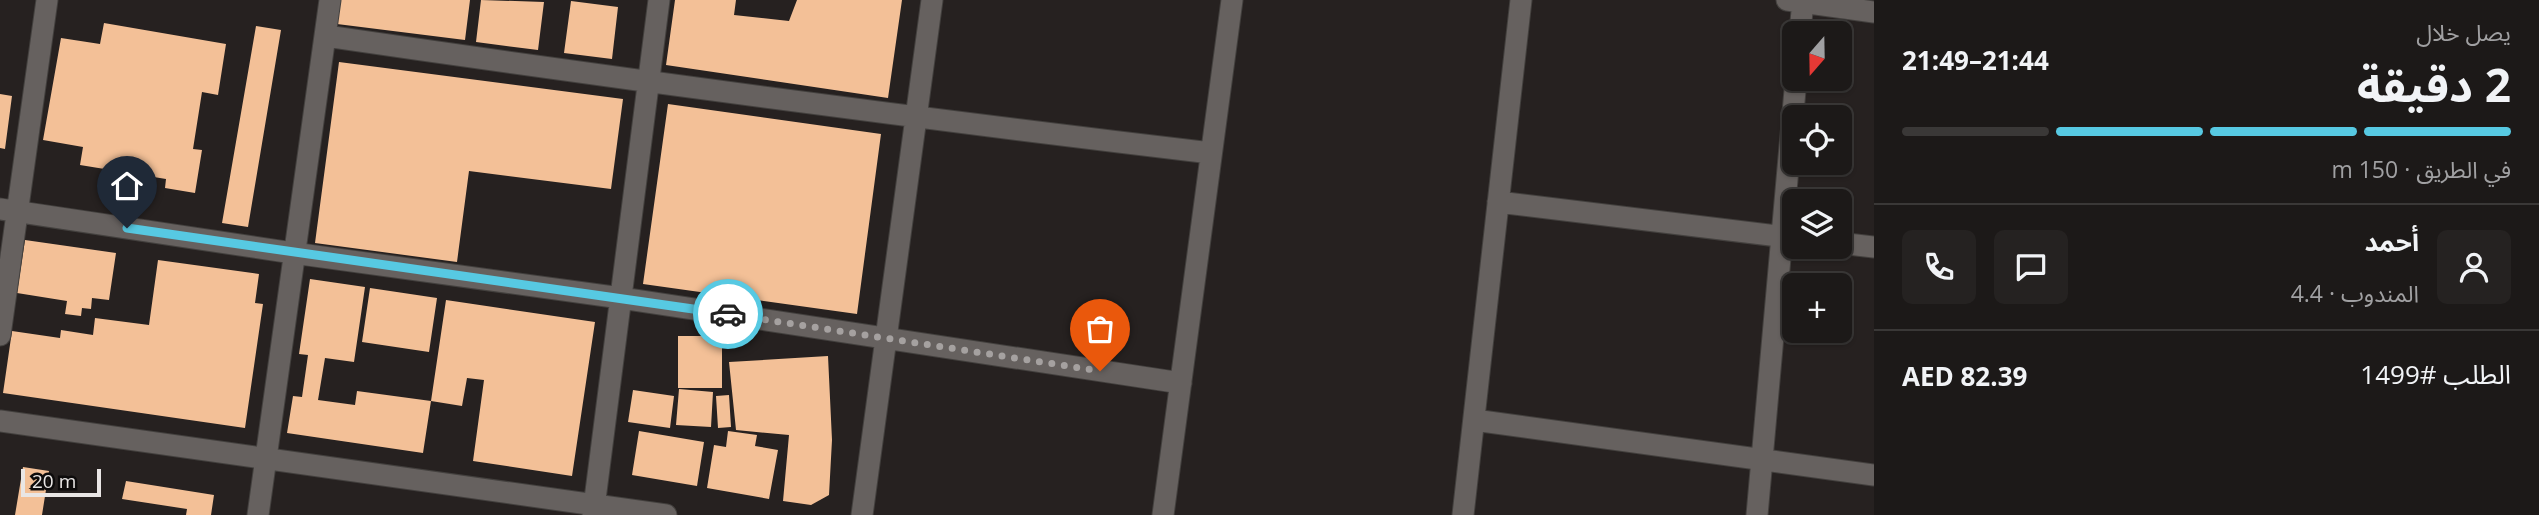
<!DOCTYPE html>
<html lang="ar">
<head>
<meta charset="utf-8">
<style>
	body { margin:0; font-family:"Open Sans","Noto Sans Arabic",sans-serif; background:#252221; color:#f1f3f6; direction:rtl; height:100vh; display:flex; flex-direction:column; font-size:26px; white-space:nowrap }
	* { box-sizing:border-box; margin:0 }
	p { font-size:23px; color:#a0a0a2 }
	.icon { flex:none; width:38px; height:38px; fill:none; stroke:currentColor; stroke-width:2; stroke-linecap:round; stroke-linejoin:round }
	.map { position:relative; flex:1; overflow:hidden; direction:ltr }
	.side { display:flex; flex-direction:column; background:#1c1918; width:665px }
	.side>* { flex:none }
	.needle { width:46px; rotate:200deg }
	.tools { position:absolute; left:1782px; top:21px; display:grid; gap:14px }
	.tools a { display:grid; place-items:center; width:70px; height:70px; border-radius:10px; background:#1c1918; box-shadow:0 2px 5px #0004,0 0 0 2px #3a3837; font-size:35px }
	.scale { position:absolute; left:21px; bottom:18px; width:80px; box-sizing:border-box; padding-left:7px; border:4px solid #e9e6e5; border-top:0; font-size:19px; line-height:24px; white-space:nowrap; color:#e9e6e5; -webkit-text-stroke:5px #0d0b0b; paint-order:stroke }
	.pin { position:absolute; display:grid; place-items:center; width:60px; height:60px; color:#fff; margin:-72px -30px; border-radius:50% 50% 50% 0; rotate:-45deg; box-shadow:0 0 7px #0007 }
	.pin .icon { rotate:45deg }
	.courier { position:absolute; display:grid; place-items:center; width:70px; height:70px; margin:-35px; border:5px solid #57c9e2; border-radius:50%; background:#fff; color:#222; box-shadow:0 2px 9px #0007 }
	.head em { font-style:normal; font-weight:700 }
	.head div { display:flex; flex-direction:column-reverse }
	.head { display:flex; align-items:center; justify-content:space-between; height:119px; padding:0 28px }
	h1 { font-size:46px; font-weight:700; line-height:52px }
	.bar { display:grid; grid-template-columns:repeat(4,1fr); gap:10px 7px; align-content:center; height:84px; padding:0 28px }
	.bar i { height:9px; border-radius:5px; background:#3a3837 }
	.bar .on { background:#57c9e2 }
	.bar p { grid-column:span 4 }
	.line { display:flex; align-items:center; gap:18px; padding:0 28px; border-top:2px solid #3a3837 }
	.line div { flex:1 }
	.round { display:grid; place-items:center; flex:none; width:74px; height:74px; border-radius:10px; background:#252221 }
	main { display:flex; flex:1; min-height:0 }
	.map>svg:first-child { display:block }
	.building { fill:#f3c097 }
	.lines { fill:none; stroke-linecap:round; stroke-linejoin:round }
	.minor-casing { stroke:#43403e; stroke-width:23 }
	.minor { stroke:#66615f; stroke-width:21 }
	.done { stroke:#a5a1a0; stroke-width:7; stroke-dasharray:0 12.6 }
	.route { stroke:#57c9e2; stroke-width:9 }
</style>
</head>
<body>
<main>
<section class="side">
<div class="head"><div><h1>2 دقيقة</h1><p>يصل خلال</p></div><em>21:44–21:49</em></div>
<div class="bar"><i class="on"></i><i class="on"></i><i class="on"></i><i></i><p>في الطريق · 150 m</p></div>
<div class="line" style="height:126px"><a class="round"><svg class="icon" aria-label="person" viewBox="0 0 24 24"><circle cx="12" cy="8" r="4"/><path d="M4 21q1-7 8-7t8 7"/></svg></a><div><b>أحمد</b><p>المندوب · 4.4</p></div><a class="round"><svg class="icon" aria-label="chat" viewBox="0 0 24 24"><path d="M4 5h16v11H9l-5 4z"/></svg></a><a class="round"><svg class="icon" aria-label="phone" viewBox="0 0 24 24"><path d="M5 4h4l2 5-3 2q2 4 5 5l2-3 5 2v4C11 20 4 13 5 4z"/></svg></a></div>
<div class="line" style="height:91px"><div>الطلب #1499</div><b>AED 82.39</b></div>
</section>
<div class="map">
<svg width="1874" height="515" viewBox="0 0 1874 515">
	<rect width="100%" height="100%" fill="#262120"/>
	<path class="building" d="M 340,0 L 470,0 L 465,40 L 337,24 Z
		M 481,0 L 544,2 L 538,50 L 476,42 Z
		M 675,0 L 736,0 L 734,15 L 789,21 L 797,0 L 902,0 L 888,98 L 666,65 Z
		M 571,1 L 618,7 L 612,59 L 564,53 Z
		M 104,23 L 226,44 L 218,95 L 202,92 L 193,149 L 202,150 L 195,193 L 165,188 L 166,179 L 80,165 L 83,147 L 43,140 L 61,38 L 100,44 Z
		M 256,26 L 281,30 L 248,227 L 222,223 Z
		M 339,62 L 623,99 L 611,189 L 469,171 L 457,262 L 315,243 Z
		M 0,94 L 12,96 L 5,149 L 0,148 Z
		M 668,104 L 881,134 L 857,314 L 643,284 Z
		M 25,240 L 116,253 L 109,300 L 92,298 L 91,309 L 82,308 L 81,316 L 65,314 L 67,301 L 17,293 Z
		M 158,260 L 259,274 L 255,303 L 263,304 L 245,428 L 3,393 L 12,331 L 60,338 L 61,330 L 93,335 L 95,318 L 149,325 Z
		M 310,279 L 365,287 L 354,362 L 325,358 L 318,400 L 355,405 L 357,391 L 431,401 L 446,300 L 595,322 L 572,476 L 473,461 L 484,380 L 467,378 L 462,406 L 431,401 L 423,453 L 287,433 L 293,396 L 302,397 L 308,355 L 299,354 Z
		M 370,288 L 437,298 L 429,352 L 362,342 Z
		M 678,336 L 722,336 L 722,388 L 678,388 Z
		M 828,356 L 832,440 L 829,495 L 811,505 L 783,501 L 789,435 L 736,430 L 729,362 Z
		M 679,389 L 713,392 L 711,427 L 676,425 Z
		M 633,390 L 674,396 L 670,428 L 628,422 Z
		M 729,395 L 731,427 L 718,428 L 716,396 Z
		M 639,431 L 704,442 L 697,486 L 632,475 Z
		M 728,431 L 757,435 L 755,446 L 778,450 L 769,499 L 707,488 L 714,445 L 726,447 Z
		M 23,467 L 49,471 L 42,515 L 15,515 Z
		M 126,481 L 214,495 L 211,515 L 186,515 L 187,509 L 122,499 Z"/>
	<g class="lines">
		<defs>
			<path id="minor" d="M 1787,0 L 1874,12
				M 1800,33 L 1803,0
				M 326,36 C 620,79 915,118 1211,153
				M 1498,202 L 1794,238
				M 0,209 L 293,253 L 621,298 L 1181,383
				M 1839,243 L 1874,247
				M 0,335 L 47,0
				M 1474,420 L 1874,475
				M 0,421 L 666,515
				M 258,515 L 330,0
				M 593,515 L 659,0
				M 862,515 L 932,0
				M 1163,515 L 1232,0
				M 1463,515 L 1521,0
				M 1757,515 L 1796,79"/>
		</defs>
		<use href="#minor" class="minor-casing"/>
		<use href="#minor" class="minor"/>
	</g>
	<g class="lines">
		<path class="done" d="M 728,314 L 1100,371"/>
		<path class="route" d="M 127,228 L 728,314"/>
	</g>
</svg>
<div class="tools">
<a><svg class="needle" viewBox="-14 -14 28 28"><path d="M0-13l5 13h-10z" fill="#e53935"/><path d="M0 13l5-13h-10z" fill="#a0a0a2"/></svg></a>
<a><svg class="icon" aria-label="locate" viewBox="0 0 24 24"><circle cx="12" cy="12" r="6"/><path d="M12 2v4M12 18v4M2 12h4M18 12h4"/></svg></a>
<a><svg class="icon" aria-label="layers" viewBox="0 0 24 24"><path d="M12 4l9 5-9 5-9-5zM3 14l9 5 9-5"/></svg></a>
<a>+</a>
</div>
<div class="scale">20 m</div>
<div class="pin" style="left:1100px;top:371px;background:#ea580c"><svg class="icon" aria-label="bag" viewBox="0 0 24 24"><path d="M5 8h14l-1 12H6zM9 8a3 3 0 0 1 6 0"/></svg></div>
<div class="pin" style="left:127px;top:228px;background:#1f2937"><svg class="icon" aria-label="home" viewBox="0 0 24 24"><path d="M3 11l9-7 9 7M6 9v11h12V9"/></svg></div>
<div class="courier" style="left:728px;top:314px"><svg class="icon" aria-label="car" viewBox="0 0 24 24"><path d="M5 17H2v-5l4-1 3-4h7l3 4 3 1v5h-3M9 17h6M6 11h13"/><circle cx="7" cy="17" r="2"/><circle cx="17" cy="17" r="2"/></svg></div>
</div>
</main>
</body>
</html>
